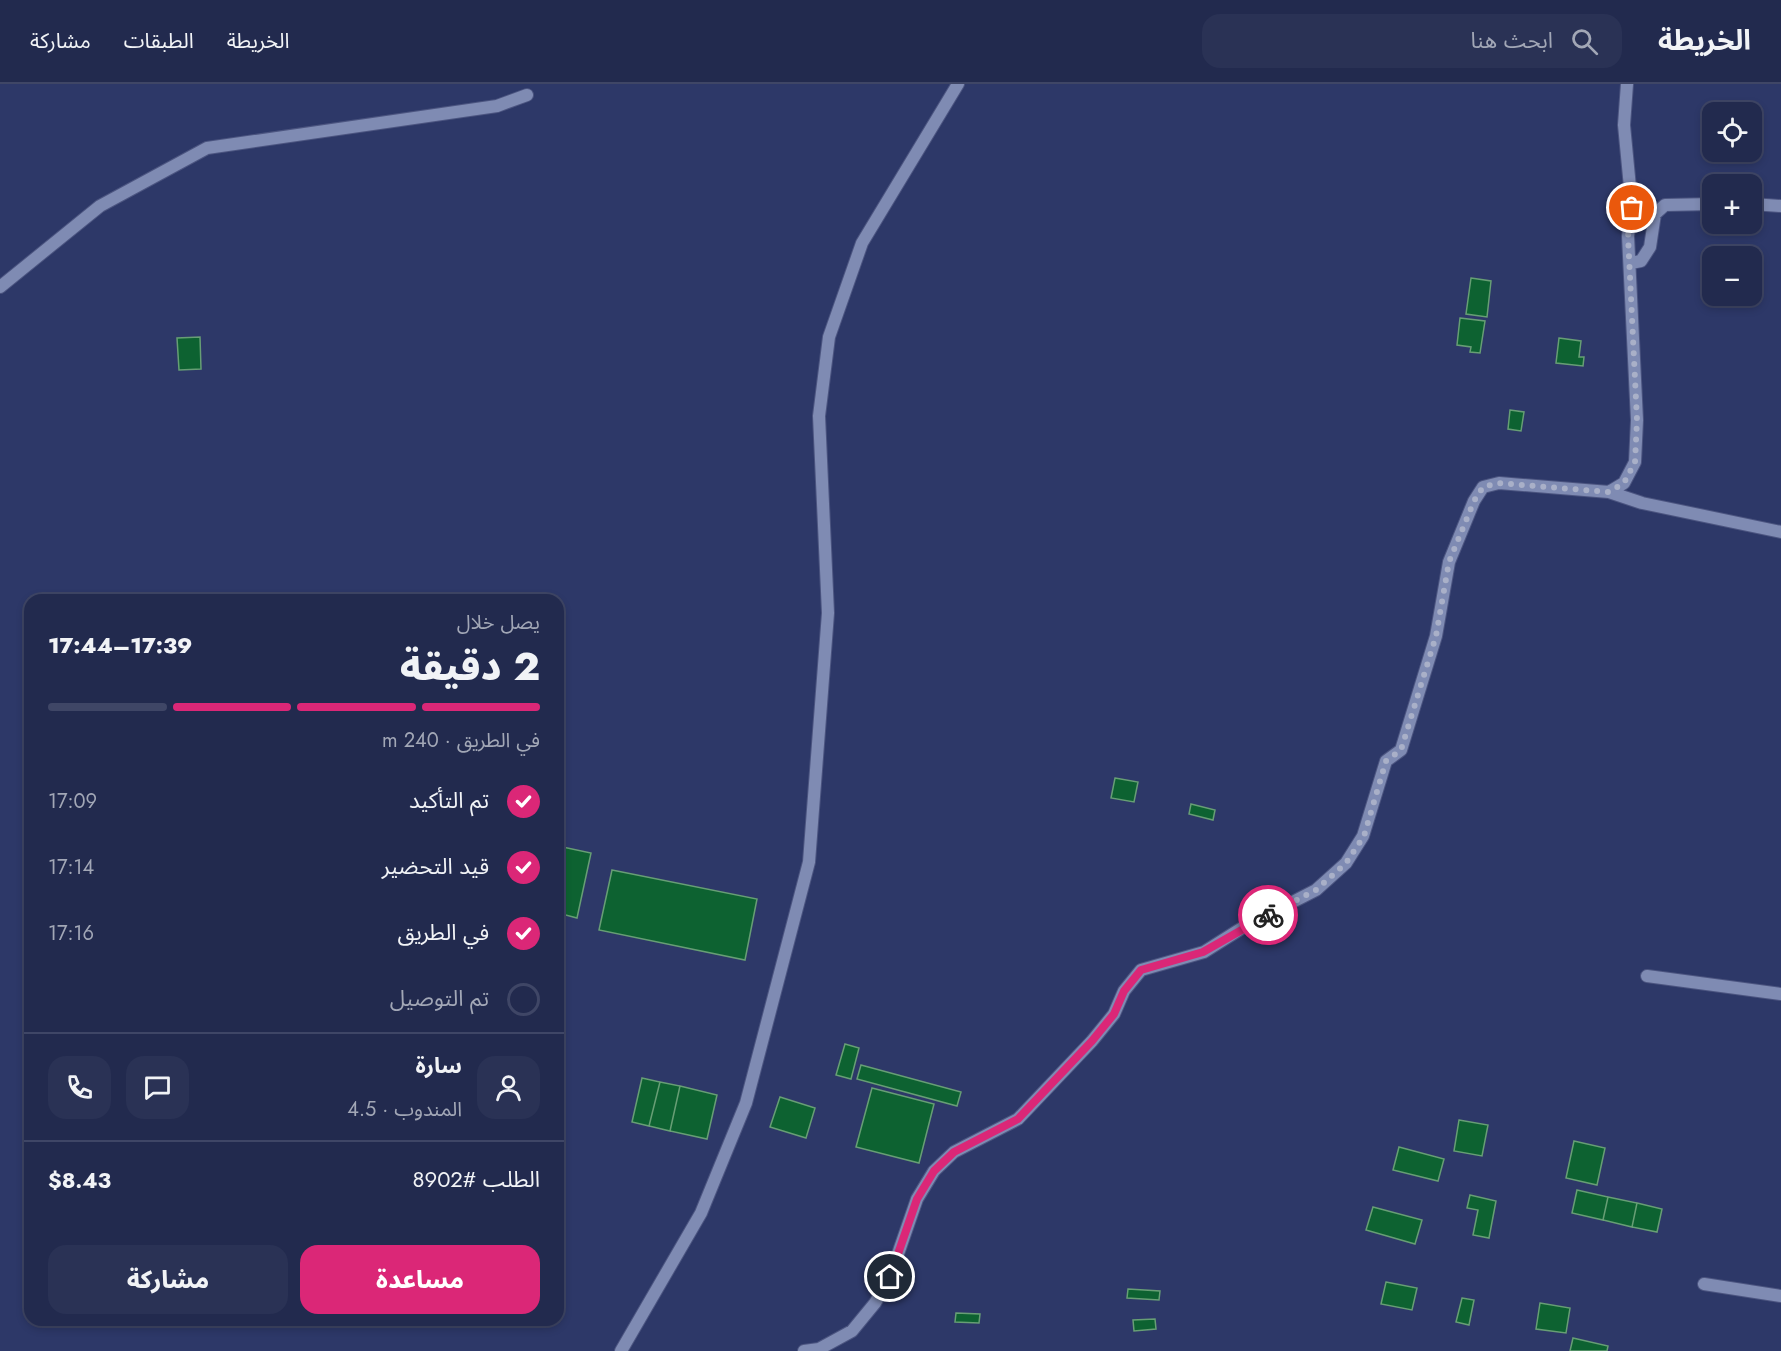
<!DOCTYPE html>
<html lang="ar">
<head>
<meta charset="utf-8">
<style>
	body { margin:0; font-family:Jost,"Noto Sans Arabic",sans-serif; background:#2a3255; color:#f1f3f6; direction:rtl; height:100vh; display:flex; flex-direction:column; font-size:22px; white-space:nowrap }
	* { box-sizing:border-box; margin:0 }
	p { font-size:20px; color:#a2a7b6 }
	.icon { flex:none; width:33px; height:33px; fill:none; stroke:currentColor; stroke-width:2; stroke-linecap:round; stroke-linejoin:round }
	.map { position:relative; flex:1; overflow:hidden; direction:ltr }
	.sheet { position:absolute; left:24px; top:510px; width:540px; height:732px; display:flex; flex-direction:column; background:#222a4e; border-radius:18px; box-shadow:0 3px 9px #0003,0 0 0 2px #3f4666; direction:rtl }
	.sheet>* { flex:none }
	.tools { position:absolute; left:1702px; top:18px; display:grid; gap:12px }
	.tools a { display:grid; place-items:center; width:60px; height:60px; border-radius:12px; background:#222a4e; box-shadow:0 3px 9px #0003,0 0 0 2px #3f4666; font-size:30px }
	.pin { position:absolute; display:grid; place-items:center; width:51px; height:51px; color:#fff; margin:-26px; border:3px solid #fff; border-radius:50%; box-shadow:0 2px 6px #0007 }
	.courier { position:absolute; display:grid; place-items:center; width:60px; height:60px; margin:-30px; border:4px solid #db2777; border-radius:50%; background:#fff; color:#222; box-shadow:0 2px 8px #0007 }
	.overview em { font-style:normal; font-weight:800 }
	.overview div { display:flex; flex-direction:column-reverse }
	.overview { display:flex; align-items:center; justify-content:space-between; height:102px; padding:0 24px }
	h1 { font-size:39px; font-weight:800; line-height:45px }
	.bar { display:grid; grid-template-columns:repeat(4,1fr); gap:9px 6px; align-content:center; height:72px; padding:0 24px }
	.bar i { height:8px; border-radius:4px; background:#3f4666 }
	.bar .selected { background:#db2777 }
	.bar p { grid-column:span 4 }
	.line { display:flex; align-items:center; gap:15px; padding:0 24px; border-top:2px solid #3f4666 }
	.line div { flex:1 }
	.round { display:grid; place-items:center; flex:none; width:63px; height:63px; border-radius:18px; background:#2a3255 }
	ol { padding:0 24px; list-style:none }
	li { display:flex; align-items:center; gap:18px; height:66px }
	li p { margin-inline-start:auto }
	li .icon { padding:6px; border-radius:50%; background:#db2777; color:#fff; stroke-width:4 }
	li:last-child { color:#a2a7b6 }
	li i { width:33px; height:33px; border:3px solid #3f4666; border-radius:50% }
	.primary-button { display:flex; gap:12px; margin-top:auto; padding:12px 24px }
	.primary-button a { flex:1; height:69px; border-radius:18px; background:#db2777; color:#fff; font-size:24px; font-weight:800; line-height:69px; text-align:center }
	.primary-button a+a { background:#2a3255; color:#f1f3f6 }
	header { display:flex; align-items:center; gap:36px; box-sizing:border-box; height:84px; padding:0 30px; background:#222a4e; border-bottom:2px solid #3f4666 }
	header strong { font-size:28px }
	nav { display:flex; gap:33px; margin-inline-start:auto; font-size:21px }
	.search { width:420px; height:54px; background:#2a3255; display:flex; align-items:center; gap:15px; box-sizing:border-box; padding:0 21px; border-radius:18px; color:#a2a7b6; font-size:22px }
	.map>svg:first-child { display:block }
	.building { fill:#0d6231; stroke:#679e75; stroke-width:1.5 }
	.lines { fill:none; stroke-linecap:round; stroke-linejoin:round }
	.minor-casing { stroke:#4c5580; stroke-width:14 }
	.minor { stroke:#7f8bb3; stroke-width:12 }
	.done { stroke:#a9b0c8; stroke-width:6; stroke-dasharray:0 10.8 }
	.route { stroke:#db2777; stroke-width:8 }
</style>
</head>
<body>
<header>
<strong>الخريطة</strong>
<div class="search"><svg class="icon" aria-label="search" viewBox="0 0 24 24"><circle cx="10" cy="10" r="6"/><path d="M15 15l6 6"/></svg>ابحث هنا</div>
<nav><a>الخريطة</a><a>الطبقات</a><a>مشاركة</a></nav>
</header>
<div class="map">
<svg width="1781" height="1267" viewBox="0 0 1781 1267">
	<rect width="100%" height="100%" fill="#2d3868"/>
	<path class="building" d="M 1471,194 L 1491,197 L 1487,233 L 1466,230 Z
		M 1460,234 L 1485,237 L 1480,269 L 1470,268 L 1471,263 L 1457,261 Z
		M 200,253 L 201,285 L 179,286 L 177,254 Z
		M 1559,254 L 1581,257 L 1579,273 L 1584,273 L 1583,282 L 1556,279 Z
		M 1510,326 L 1524,328 L 1521,347 L 1508,345 Z
		M 25,521 L 30,521 L 30,560 L 23,560 Z
		M 1115,694 L 1138,698 L 1134,718 L 1111,714 Z
		M 1191,720 L 1215,726 L 1213,736 L 1189,730 Z
		M 558,762 L 591,769 L 577,834 L 558,829 Z
		M 612,786 L 757,815 L 745,876 L 599,846 Z
		M 845,960 L 859,964 L 851,995 L 836,991 Z
		M 861,981 L 961,1008 L 957,1022 L 857,995 Z
		M 642,994 L 660,998 L 649,1042 L 632,1038 Z
		M 660,998 L 680,1002 L 670,1047 L 649,1042 Z
		M 680,1002 L 717,1011 L 707,1055 L 670,1047 Z
		M 872,1004 L 934,1020 L 919,1079 L 856,1063 Z
		M 780,1013 L 815,1024 L 806,1054 L 770,1043 Z
		M 1459,1036 L 1488,1041 L 1482,1072 L 1454,1067 Z
		M 1574,1057 L 1605,1064 L 1597,1101 L 1566,1094 Z
		M 1399,1063 L 1444,1075 L 1438,1097 L 1393,1086 Z
		M 1577,1106 L 1608,1113 L 1603,1136 L 1572,1129 Z
		M 1470,1111 L 1496,1117 L 1489,1154 L 1473,1151 L 1478,1126 L 1467,1124 Z
		M 1608,1113 L 1637,1119 L 1632,1143 L 1603,1136 Z
		M 1637,1119 L 1662,1125 L 1657,1148 L 1632,1143 Z
		M 1373,1123 L 1422,1136 L 1415,1160 L 1366,1146 Z
		M 1386,1198 L 1417,1204 L 1412,1226 L 1381,1220 Z
		M 1128,1205 L 1160,1207 L 1159,1216 L 1127,1214 Z
		M 1462,1214 L 1474,1216 L 1469,1241 L 1456,1238 Z
		M 1540,1219 L 1570,1224 L 1566,1249 L 1536,1245 Z
		M 956,1229 L 980,1230 L 979,1239 L 955,1238 Z
		M 1155,1235 L 1156,1245 L 1134,1247 L 1133,1236 Z
		M 1573,1254 L 1608,1262 L 1607,1267 L 1570,1267 Z"/>
	<g class="lines">
		<defs>
			<path id="minor" d="M 1752,120 L 1781,122
				M 1631,179 L 1641,177 L 1650,163 L 1655,130 L 1665,121 L 1713,120
				M 0,203 L 100,122 L 207,64 L 497,22 L 527,11
				M 1609,408 L 1624,399 L 1635,378 L 1637,336 L 1628,152 L 1632,124 L 1624,41 L 1627,0
				M 1647,892 L 1781,910
				M 1704,1200 L 1781,1212
				M 621,1267 L 701,1129 L 746,1019 L 809,778 L 828,529 L 819,332 L 829,253 L 862,159 L 958,0
				M 804,1267 L 819,1265 L 852,1247 L 875,1219 L 890,1193 L 917,1115 L 934,1087 L 954,1068 L 1018,1035 L 1092,957 L 1114,930 L 1124,907 L 1141,886 L 1204,868 L 1242,844 L 1316,806 L 1346,779 L 1363,752 L 1386,677 L 1401,666 L 1436,552 L 1449,478 L 1474,417 L 1483,403 L 1499,399 L 1609,408 L 1642,419 L 1781,448"/>
		</defs>
		<use href="#minor" class="minor-casing"/>
		<use href="#minor" class="minor"/>
	</g>
	<g class="lines">
		<path class="done" d="M 1268,831 L 1316,806 L 1346,779 L 1364,752 L 1386,677 L 1401,666 L 1436,552 L 1449,478 L 1474,417 L 1483,403 L 1498,399 L 1609,408 L 1624,399 L 1635,378 L 1637,336 L 1628,152 L 1632,124"/>
		<path class="route" d="M 890,1193 L 917,1115 L 934,1087 L 954,1068 L 1018,1035 L 1092,957 L 1114,930 L 1124,907 L 1141,886 L 1203,868 L 1268,831"/>
	</g>
</svg>
<div class="tools">
<a><svg class="icon" aria-label="locate" viewBox="0 0 24 24"><circle cx="12" cy="12" r="6"/><path d="M12 2v4M12 18v4M2 12h4M18 12h4"/></svg></a>
<a>+</a>
<a>−</a>
</div>
<div class="pin" style="left:1632px;top:124px;background:#ea580c"><svg class="icon" aria-label="bag" viewBox="0 0 24 24"><path d="M5 8h14l-1 12H6zM9 8a3 3 0 0 1 6 0"/></svg></div>
<div class="pin" style="left:890px;top:1193px;background:#1f2937"><svg class="icon" aria-label="home" viewBox="0 0 24 24"><path d="M3 11l9-7 9 7M6 9v11h12V9"/></svg></div>
<div class="courier" style="left:1268px;top:831px"><svg class="icon" aria-label="bike" viewBox="0 0 24 24"><circle cx="6" cy="16" r="4"/><circle cx="18" cy="16" r="4"/><path d="M6 16l4-8h5l3 8M10 8l3 8H6M13 5h3"/></svg></div>
<section class="sheet">
<div class="overview"><div><h1>2 دقيقة</h1><p>يصل خلال</p></div><em>17:39–17:44</em></div>
<div class="bar"><i class="selected"></i><i class="selected"></i><i class="selected"></i><i></i><p>في الطريق · 240 m</p></div>
<ol>
<li><svg class="icon" aria-label="check" viewBox="0 0 24 24"><path d="M5 12l5 5 9-10"/></svg>تم التأكيد<p>17:09</p></li>
<li><svg class="icon" aria-label="check" viewBox="0 0 24 24"><path d="M5 12l5 5 9-10"/></svg>قيد التحضير<p>17:14</p></li>
<li><svg class="icon" aria-label="check" viewBox="0 0 24 24"><path d="M5 12l5 5 9-10"/></svg>في الطريق<p>17:16</p></li>
<li><i></i>تم التوصيل</li>
</ol>
<div class="line" style="height:108px"><a class="round"><svg class="icon" aria-label="person" viewBox="0 0 24 24"><circle cx="12" cy="8" r="4"/><path d="M4 21q1-7 8-7t8 7"/></svg></a><div><b>سارة</b><p>المندوب · 4.5</p></div><a class="round"><svg class="icon" aria-label="chat" viewBox="0 0 24 24"><path d="M4 5h16v11H9l-5 4z"/></svg></a><a class="round"><svg class="icon" aria-label="phone" viewBox="0 0 24 24"><path d="M5 4h4l2 5-3 2q2 4 5 5l2-3 5 2v4C11 20 4 13 5 4z"/></svg></a></div>
<div class="line" style="height:78px"><div>الطلب #8902</div><b>$8.43</b></div>
<div class="primary-button"><a>مساعدة</a><a>مشاركة</a></div>
</section>
</div>
</body>
</html>
